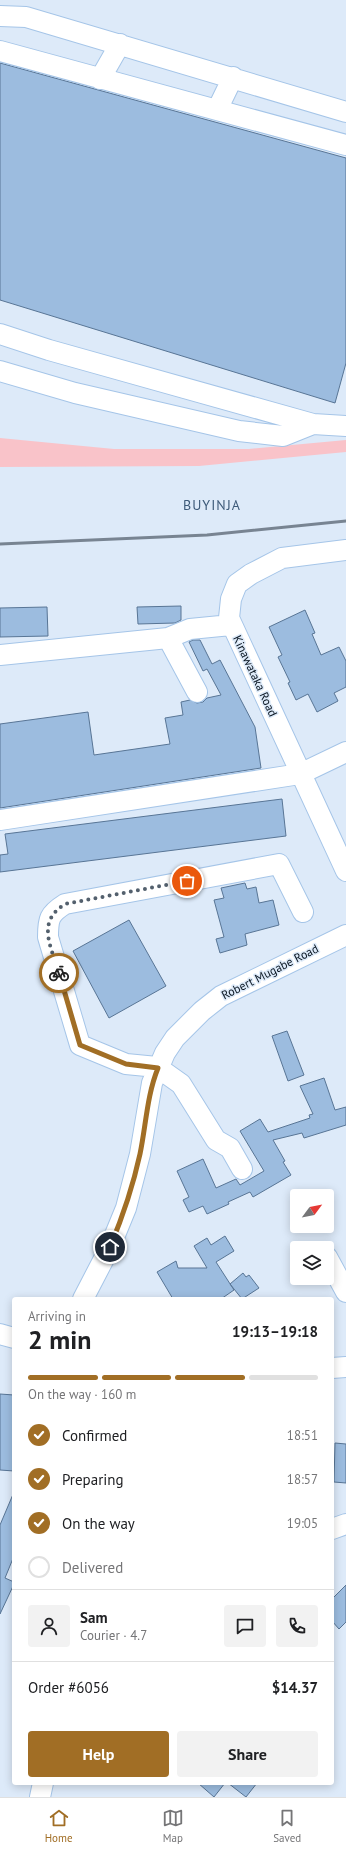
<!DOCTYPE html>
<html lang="en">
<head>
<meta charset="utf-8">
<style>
	body { margin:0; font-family:"PT Sans",sans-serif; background:#f2f2f2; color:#202124; height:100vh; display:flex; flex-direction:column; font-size:15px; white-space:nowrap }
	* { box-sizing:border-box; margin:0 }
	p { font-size:13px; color:#757577 }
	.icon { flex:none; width:22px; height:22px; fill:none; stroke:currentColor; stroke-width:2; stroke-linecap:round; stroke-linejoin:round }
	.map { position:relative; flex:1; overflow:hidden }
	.details { position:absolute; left:12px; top:1297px; width:322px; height:488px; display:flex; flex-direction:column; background:#fff; border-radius:4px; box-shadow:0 2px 10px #0003 }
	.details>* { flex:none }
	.needle { width:26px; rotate:58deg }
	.controls { position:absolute; left:290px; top:1189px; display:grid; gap:8px }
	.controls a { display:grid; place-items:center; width:44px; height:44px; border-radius:4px; background:#fff; box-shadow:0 2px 10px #0003; font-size:20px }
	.pin { position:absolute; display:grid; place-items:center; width:34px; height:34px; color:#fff; margin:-17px; border:2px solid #fff; border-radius:50%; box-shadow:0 1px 4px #0007 }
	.courier { position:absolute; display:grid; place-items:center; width:40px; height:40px; margin:-20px; border:3px solid #a16e25; border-radius:50%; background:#fff; color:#222; box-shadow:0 1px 5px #0007 }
	.head em { font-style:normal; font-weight:700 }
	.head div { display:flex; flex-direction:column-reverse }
	.head { display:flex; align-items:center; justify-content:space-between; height:68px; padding:0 16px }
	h1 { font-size:26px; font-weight:700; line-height:30px }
	.bar { display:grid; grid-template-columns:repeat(4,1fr); gap:6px 4px; align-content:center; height:48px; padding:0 16px }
	.bar i { height:5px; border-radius:3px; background:#e0e0e0 }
	.bar .selected { background:#a16e25 }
	.bar p { grid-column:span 4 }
	.line { display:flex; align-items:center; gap:10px; padding:0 16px; border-top:1px solid #e0e0e0 }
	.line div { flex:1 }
	.round { display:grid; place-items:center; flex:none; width:42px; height:42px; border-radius:4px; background:#f2f2f2 }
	ol { padding:0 16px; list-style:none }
	li { display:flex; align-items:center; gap:12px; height:44px }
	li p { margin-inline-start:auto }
	li .icon { padding:4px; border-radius:50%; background:#a16e25; color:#fff; stroke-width:4 }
	li:last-child { color:#757577 }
	li i { width:22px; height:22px; border:2px solid #e0e0e0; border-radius:50% }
	.button { display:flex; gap:8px; margin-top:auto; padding:8px 16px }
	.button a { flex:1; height:46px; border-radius:4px; background:#a16e25; color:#fff; font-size:16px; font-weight:700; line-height:46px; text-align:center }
	.button a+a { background:#f2f2f2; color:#202124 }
	.menu { display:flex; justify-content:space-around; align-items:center; height:56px; border-top:1px solid #e0e0e0; background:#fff; font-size:11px; color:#757577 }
	.menu a { display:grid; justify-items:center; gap:2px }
	.menu .selected { color:#a16e25 }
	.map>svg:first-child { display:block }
	.green { fill:#f9c3c9 }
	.building { fill:#9cbcdf; stroke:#587595 }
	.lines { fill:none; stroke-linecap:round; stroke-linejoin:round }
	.minor-casing { stroke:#a5c5e8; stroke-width:22 }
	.minor { stroke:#fff; stroke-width:20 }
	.rail { stroke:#788492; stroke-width:3 }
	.done { stroke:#53606d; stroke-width:4; stroke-dasharray:0 7.2 }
	.route { stroke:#a16e25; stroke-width:5 }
	.labels { text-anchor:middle; stroke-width:3; stroke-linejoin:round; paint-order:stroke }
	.street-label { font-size:12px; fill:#091521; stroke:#ddeaf9 }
	.quarter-label { font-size:14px; letter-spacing:1px; fill:#3d5a79; stroke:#ddeaf9 }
</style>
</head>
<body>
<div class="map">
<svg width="346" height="1797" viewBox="0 0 346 1797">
	<rect width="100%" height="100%" fill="#ddeaf9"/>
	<path class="green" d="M 0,438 L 114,449 L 249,449 L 346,440 L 346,452 L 199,466 L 0,467 Z"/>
	<path class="building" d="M 0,63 L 346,158 L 346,363 L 335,403 L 0,300 Z
		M 181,606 L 181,620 L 175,623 L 138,624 L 137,607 Z
		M 47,607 L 48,636 L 0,637 L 0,608 Z
		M 305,610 L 315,633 L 312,634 L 321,655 L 339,647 L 346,661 L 346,687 L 334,693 L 338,701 L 317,712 L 308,694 L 296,700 L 288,683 L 290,682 L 278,657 L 282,655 L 269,627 Z
		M 193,640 L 200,640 L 212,664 L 220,660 L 255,727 L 261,768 L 0,808 L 0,724 L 88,712 L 94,755 L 170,744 L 165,718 L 183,715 L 181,702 L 190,700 L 197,703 L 203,702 L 207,698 L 221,695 L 207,669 L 203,671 L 189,642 Z
		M 282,799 L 286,836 L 0,872 L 0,855 L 8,854 L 5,834 Z
		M 245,883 L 247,889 L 256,887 L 259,903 L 273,900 L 279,925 L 245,934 L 247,945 L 220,953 L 216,939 L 224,937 L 214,900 L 224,898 L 221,888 Z
		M 129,920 L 166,986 L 109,1018 L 73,951 Z
		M 287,1031 L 304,1075 L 288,1081 L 272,1036 Z
		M 324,1078 L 335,1110 L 346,1107 L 346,1125 L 304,1138 L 302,1133 L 273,1140 L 285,1161 L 283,1162 L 291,1175 L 253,1197 L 250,1192 L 228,1202 L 229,1204 L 207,1214 L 203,1206 L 189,1212 L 183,1200 L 189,1197 L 177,1171 L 203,1159 L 216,1188 L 236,1179 L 240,1185 L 264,1171 L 240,1131 L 260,1119 L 268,1132 L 310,1118 L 309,1115 L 313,1114 L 300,1086 Z
		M 225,1236 L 234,1251 L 216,1262 L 234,1290 L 221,1299 L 173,1299 L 157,1272 L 176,1261 L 178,1268 L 207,1268 L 194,1246 L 207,1238 L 211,1245 Z
		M 243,1273 L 246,1277 L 249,1275 L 259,1288 L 242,1299 L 230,1284 Z
		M 0,1394 L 14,1395 L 14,1471 L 0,1470 Z
		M 335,1443 L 346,1444 L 346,1483 L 334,1482 Z
		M 14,1492 L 14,1556 L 5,1578 L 14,1582 L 14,1584 L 0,1614 L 0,1525 Z
		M 346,1585 L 346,1622 L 339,1629 L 332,1621 L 332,1599 Z
		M 198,1783 L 225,1783 L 214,1797 Z
		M 228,1783 L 257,1783 L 246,1797 Z"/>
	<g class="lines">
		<defs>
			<path id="minor" d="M 0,16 L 26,17 L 346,112
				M 0,51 L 346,145
				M 100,79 L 120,44
				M 217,110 L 233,77
				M 0,334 L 49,350 L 313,424 L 346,426
				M 0,371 L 75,393 L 239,431 L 283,436 L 313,424
				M 346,550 L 282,558 L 251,574 L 237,584 L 231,599 L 229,618 L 346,871
				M 0,655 L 168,638
				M 197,692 L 168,638 L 190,629 L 231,625
				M 0,820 L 300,774 L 346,752
				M 242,1169 L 230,1148 L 216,1140 L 181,1084 L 157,1067 L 126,1064 L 80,1045 L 48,937 C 48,919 49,914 65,904 L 279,864 L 303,912
				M 327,1257 L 346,1292
				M 83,1299 L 110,1247 L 126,1208 L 140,1154 L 152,1083 L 165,1053 L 175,1038 L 202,1011 L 221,996 L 346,935
				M 0,1334 L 14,1338
				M 332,1368 L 346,1367
				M 332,1529 L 346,1524
				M 40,1797 L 43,1783"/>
		</defs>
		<use href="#minor" class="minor-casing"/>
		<use href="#minor" class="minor"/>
		<path class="rail" d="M 0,544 L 207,535 L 346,521"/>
	</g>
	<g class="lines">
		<path class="done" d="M 59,973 C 51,946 36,922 65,904 L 187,881"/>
		<path class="route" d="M 59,973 L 80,1045 L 126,1064 L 158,1068 C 147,1095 146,1125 140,1154 C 133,1186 123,1216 110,1247"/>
	</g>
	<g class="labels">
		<g class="street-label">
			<text transform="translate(255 676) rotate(65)" y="4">Kinawataka Road</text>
			<text transform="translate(270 972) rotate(-27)" y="4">Robert Mugabe Road</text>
		</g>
		<g class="quarter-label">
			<text x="212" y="510">BUYINJA</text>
		</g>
	</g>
</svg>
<div class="controls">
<a><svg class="needle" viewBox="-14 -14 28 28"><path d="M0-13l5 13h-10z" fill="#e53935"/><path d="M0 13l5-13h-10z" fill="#757577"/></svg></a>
<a><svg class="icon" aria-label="layers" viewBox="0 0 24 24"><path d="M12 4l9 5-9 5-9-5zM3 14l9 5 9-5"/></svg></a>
</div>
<div class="pin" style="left:187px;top:881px;background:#ea580c"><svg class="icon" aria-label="bag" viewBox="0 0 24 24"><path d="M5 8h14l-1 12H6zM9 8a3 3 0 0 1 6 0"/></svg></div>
<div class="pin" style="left:110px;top:1247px;background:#1f2937"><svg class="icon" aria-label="home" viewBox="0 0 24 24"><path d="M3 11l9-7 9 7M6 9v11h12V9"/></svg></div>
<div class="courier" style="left:59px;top:973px"><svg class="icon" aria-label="bike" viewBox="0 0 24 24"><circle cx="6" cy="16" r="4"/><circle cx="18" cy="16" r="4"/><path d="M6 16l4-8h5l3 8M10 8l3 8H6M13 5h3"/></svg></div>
<section class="details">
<div class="head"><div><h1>2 min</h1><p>Arriving in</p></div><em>19:13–19:18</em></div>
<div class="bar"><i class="selected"></i><i class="selected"></i><i class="selected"></i><i></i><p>On the way · 160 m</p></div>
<ol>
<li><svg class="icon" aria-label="check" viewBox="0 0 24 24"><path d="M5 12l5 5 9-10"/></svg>Confirmed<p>18:51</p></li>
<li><svg class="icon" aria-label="check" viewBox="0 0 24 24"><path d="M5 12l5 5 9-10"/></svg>Preparing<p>18:57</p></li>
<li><svg class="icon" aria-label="check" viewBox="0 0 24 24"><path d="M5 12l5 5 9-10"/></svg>On the way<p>19:05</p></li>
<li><i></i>Delivered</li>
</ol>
<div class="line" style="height:72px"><a class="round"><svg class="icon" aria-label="person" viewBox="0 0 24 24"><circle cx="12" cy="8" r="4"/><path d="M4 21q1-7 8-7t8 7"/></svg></a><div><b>Sam</b><p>Courier · 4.7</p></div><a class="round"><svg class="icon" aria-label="chat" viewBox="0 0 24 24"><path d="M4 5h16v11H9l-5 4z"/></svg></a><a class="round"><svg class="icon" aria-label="phone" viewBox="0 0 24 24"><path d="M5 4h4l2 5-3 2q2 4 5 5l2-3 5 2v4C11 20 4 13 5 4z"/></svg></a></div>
<div class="line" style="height:52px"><div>Order #6056</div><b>$14.37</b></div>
<div class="button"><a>Help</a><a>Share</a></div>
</section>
</div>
<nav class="menu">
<a class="selected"><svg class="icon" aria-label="home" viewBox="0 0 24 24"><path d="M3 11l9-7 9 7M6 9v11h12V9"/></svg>Home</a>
<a><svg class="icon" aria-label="map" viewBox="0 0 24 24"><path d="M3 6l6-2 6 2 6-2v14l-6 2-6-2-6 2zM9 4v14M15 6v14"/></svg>Map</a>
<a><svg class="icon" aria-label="saved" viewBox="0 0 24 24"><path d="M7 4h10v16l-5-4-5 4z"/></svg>Saved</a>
</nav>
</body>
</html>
